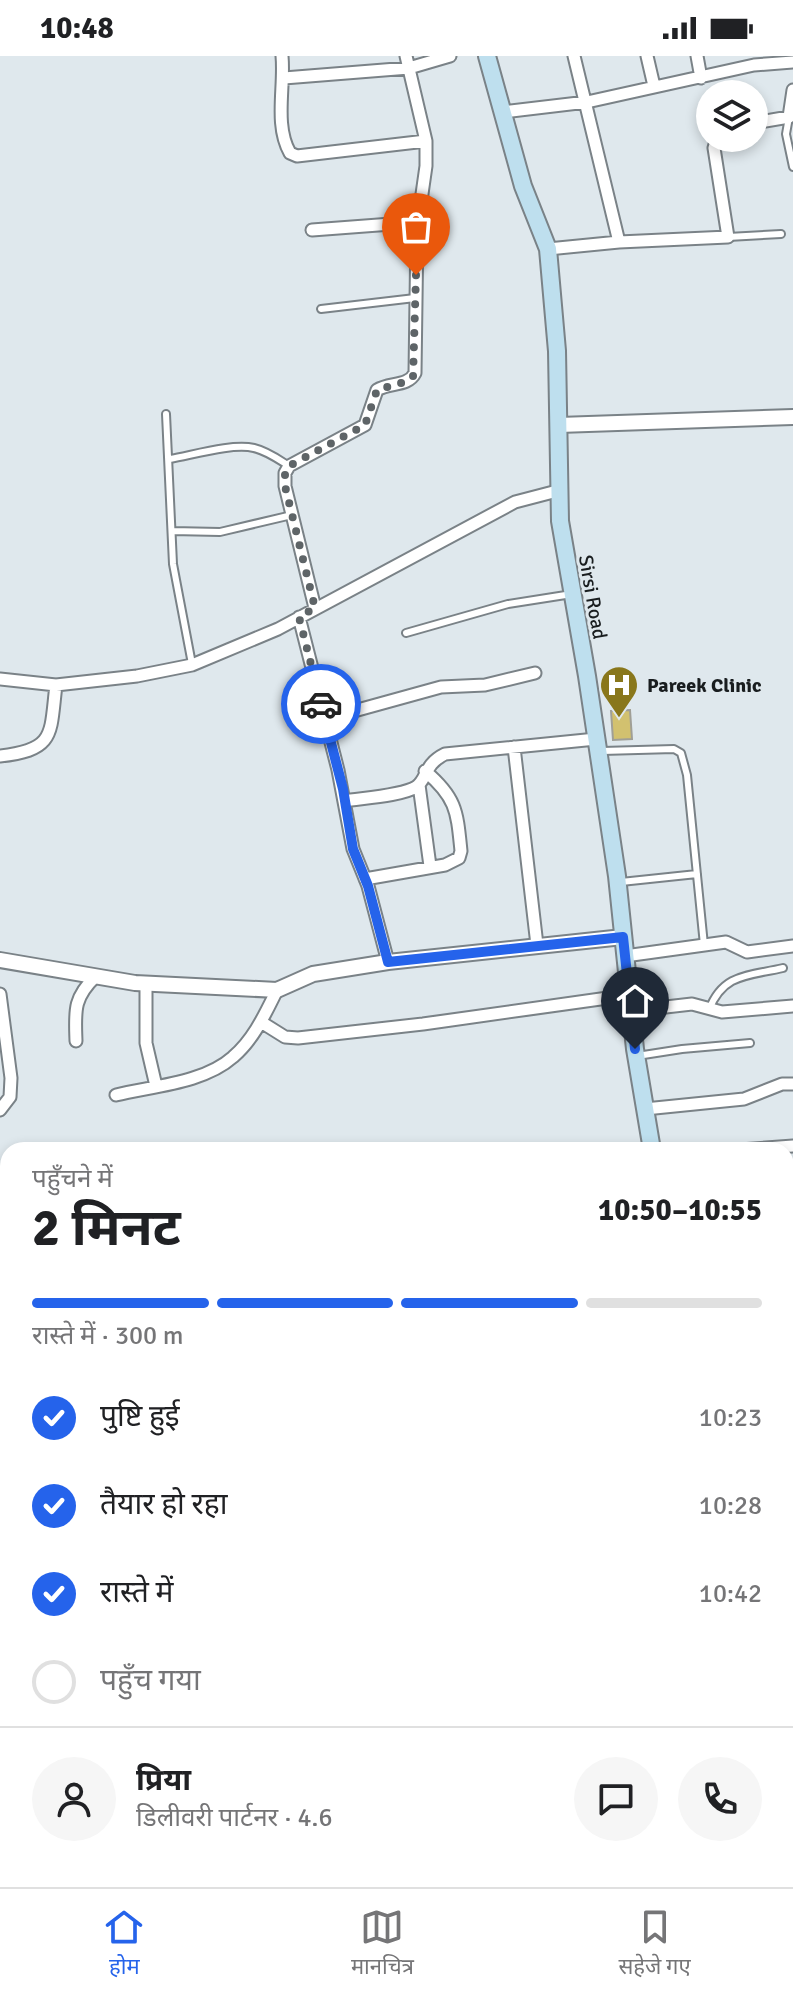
<!DOCTYPE html>
<html lang="hi">
<head>
<meta charset="utf-8">
<style>
	body { margin:0; font-family:Signika,"Noto Sans Devanagari",sans-serif; background:#f6f6f6; color:#202124; height:100vh; display:flex; flex-direction:column; font-size:30px; white-space:nowrap }
	* { box-sizing:border-box; margin:0 }
	p { font-size:26px; color:#757577 }
	.icon { flex:none; width:44px; height:44px; fill:none; stroke:currentColor; stroke-width:2; stroke-linecap:round; stroke-linejoin:round }
	.map { position:relative; flex:1; overflow:hidden }
	.panel { position:absolute; left:0px; top:1086px; width:794px; height:746px; display:flex; flex-direction:column; background:#fff; border-radius:24px 24px 0 0; box-shadow:0 4px 12px #0003 }
	.panel>* { flex:none }
	.fabs { position:absolute; left:696px; top:24px; display:grid; gap:16px }
	.fabs a { display:grid; place-items:center; width:72px; height:72px; border-radius:50%; background:#fff; box-shadow:0 4px 12px #0003; font-size:40px }
	.pin { position:absolute; display:grid; place-items:center; width:68px; height:68px; color:#fff; margin:-82px -34px; border-radius:50% 50% 50% 0; rotate:-45deg; box-shadow:0 0 8px #0007 }
	.pin .icon { rotate:45deg }
	.courier { position:absolute; display:grid; place-items:center; width:80px; height:80px; margin:-40px; border:6px solid #2563eb; border-radius:50%; background:#fff; color:#222; box-shadow:0 2px 10px #0007 }
	.headline em { font-style:normal; font-weight:700 }
	.headline div { display:flex; flex-direction:column-reverse }
	.headline { display:flex; align-items:center; justify-content:space-between; height:136px; padding:0 32px }
	h1 { font-size:52px; font-weight:700; line-height:60px }
	.bar { display:grid; grid-template-columns:repeat(4,1fr); gap:12px 8px; align-content:center; height:96px; padding:0 32px }
	.bar i { height:10px; border-radius:6px; background:#e0e0e0 }
	.bar .selected { background:#2563eb }
	.bar p { grid-column:span 4 }
	.line { display:flex; align-items:center; gap:20px; padding:0 32px; border-top:2px solid #e0e0e0 }
	.line div { flex:1 }
	.round { display:grid; place-items:center; flex:none; width:84px; height:84px; border-radius:42px; background:#f6f6f6 }
	ol { padding:0 32px; list-style:none }
	li { display:flex; align-items:center; gap:24px; height:88px }
	li p { margin-inline-start:auto }
	li .icon { padding:8px; border-radius:50%; background:#2563eb; color:#fff; stroke-width:4 }
	li:last-child { color:#757577 }
	li i { width:44px; height:44px; border:4px solid #e0e0e0; border-radius:50% }
	.status { display:flex; justify-content:space-between; align-items:center; height:56px; padding:0 40px; background:#fff; direction:ltr }
	.status svg { height:22px; fill:currentColor }
	.tabs { display:flex; justify-content:space-around; align-items:center; height:112px; border-top:2px solid #e0e0e0; background:#fff; font-size:22px; color:#757577 }
	.tabs a { display:grid; justify-items:center; gap:4px }
	.tabs .selected { color:#2563eb }
	.map>svg:first-child { display:block }
	.building { fill:#d2c16f; stroke:#a09f96; stroke-width:2 }
	.lines { fill:none; stroke-linecap:round; stroke-linejoin:round }
	.service-casing { stroke:#7a8287; stroke-width:10 }
	.minor-casing { stroke:#7a8287; stroke-width:15 }
	.tertiary-casing { stroke:#7a8287; stroke-width:18 }
	.secondary-casing { stroke:#7a8287; stroke-width:20 }
	.service { stroke:#fff; stroke-width:6 }
	.minor { stroke:#fff; stroke-width:11 }
	.tertiary { stroke:#fff; stroke-width:14 }
	.secondary { stroke:#bedfee; stroke-width:16 }
	.done { stroke:#5e6467; stroke-width:8; stroke-dasharray:0 14.4 }
	.route { stroke:#2563eb; stroke-width:10 }
	.labels { text-anchor:middle; stroke-width:6; stroke-linejoin:round; paint-order:stroke }
	.street-label { font-size:20px; fill:#191d1f; stroke:#dfe8ed }
	.poi-label { font-size:20px; font-weight:bold; fill:#191d1f; stroke:#dfe8ed; text-anchor:start }
</style>
</head>
<body>
<div class="status"><b>10:48</b><svg viewBox="0 0 49 12"><path d="M0 12V9h3v3zM5 12V6h3v6zM10 12V3h3v9zM15 12V0h3v12zM26 1h20v11H26zM47 4h2v5h-2z"/></svg></div>
<div class="map">
<svg width="793" height="1831" viewBox="0 0 793 1831">
	<rect width="100%" height="100%" fill="#dfe8ed"/>
	<path class="building" d="M 630,654 L 632,683 L 613,684 L 611,655 Z"/>
	<g class="lines">
		<defs>
			<path id="service" d="M 789,61 L 786,78 L 793,111
				M 728,181 L 781,178
				M 321,253 L 415,242
				M 166,358 L 173,508 L 192,608
				M 170,403 C 193,399 232,387 254,392 C 267,395 278,403 289,410
				M 172,475 L 220,476 L 292,459
				M 406,577 L 508,548 L 572,538
				M 602,695 L 674,693 L 681,697 L 687,719 L 704,889
				M 621,826 L 697,818
				M 709,954 C 723,917 749,920 783,912
				M 637,1000 L 682,993 L 750,987
				M 786,1278 L 793,1278
				M 786,1436 L 793,1436
				M 786,1809 L 793,1808"/>
			<path id="minor" d="M 282,0 C 285,31 274,69 290,97 L 297,100 L 426,85
				M 574,0 L 619,186
				M 647,0 L 654,30
				M 697,0 L 701,22
				M 284,22 L 409,12 L 450,0
				M 503,56 L 587,46 L 754,9 L 793,6
				M 754,67 L 789,61 L 793,34
				M 312,174 L 418,166
				M 548,193 L 619,186 L 728,181 L 714,92 L 717,82
				M 315,552 L 285,430 L 285,417 L 289,410 L 365,369 L 377,334 C 389,326 408,331 415,317 L 417,173 L 426,110 L 426,85 L 406,0
				M 299,561 L 338,714 L 353,793 L 368,830 L 388,906
				M 0,623 L 56,629 L 137,620 L 192,609 L 278,573 L 515,446 L 561,434
				M 325,663 L 441,631 L 485,629 L 535,617
				M 514,691 L 537,889
				M 0,700 C 56,694 50,678 56,629
				M 419,729 L 430,810
				M 344,745 C 362,742 401,740 416,731 C 428,723 423,709 445,698 L 596,683
				M 365,823 L 445,809 L 459,802 L 461,795 C 457,756 457,742 425,715
				M 625,900 L 726,886 L 747,896 L 793,890
				M 146,928 L 146,987 L 156,1030
				M 0,938 L 11,1022 L 10,1041 L 0,1054
				M 631,955 L 692,948 L 722,956 L 793,950
				M 261,966 L 285,981 L 298,982 L 423,968 L 629,939
				M 76,985 C 75,955 73,942 96,920
				M 116,1039 C 153,1030 204,1027 233,1001 C 254,983 265,958 277,934
				M 645,1053 L 744,1043 L 782,1028 L 793,1028
				M 740,1094 L 793,1090
				M 786,1217 L 793,1216
				M 0,1286 L 8,1285
				M 0,1365 L 8,1363
				M 0,1450 L 8,1449
				M 0,1532 L 8,1531
				M 786,1538 L 793,1536
				M 786,1569 L 793,1612
				M 786,1641 L 793,1640
				M 786,1722 L 793,1721
				M 212,1824 L 213,1831
				M 610,1824 L 610,1831
				M 642,1831 L 679,1824"/>
			<path id="tertiary" d="M 559,369 L 793,361
				M 0,904 L 135,927 L 277,934 L 313,918 L 388,906 L 623,881"/>
			<path id="secondary" d="M 487,0 L 523,130 L 548,193 L 557,295 L 560,465 L 587,620 L 617,820 L 635,993 L 652,1094
				M 703,1824 L 704,1831
				M 719,1824 L 720,1831"/>
		</defs>
		<use href="#service" class="service-casing"/>
		<use href="#minor" class="minor-casing"/>
		<use href="#tertiary" class="tertiary-casing"/>
		<use href="#secondary" class="secondary-casing"/>
		<use href="#service" class="service"/>
		<use href="#minor" class="minor"/>
		<use href="#tertiary" class="tertiary"/>
		<use href="#secondary" class="secondary"/>
	</g>
	<g class="lines">
		<path class="done" d="M 321,648 L 299,561 L 315,552 L 285,430 L 285,417 L 289,410 L 365,369 L 377,334 L 405,326 L 413,321 L 416,219"/>
		<path class="route" d="M 321,648 L 343,733 L 353,793 L 368,830 L 388,906 L 623,881 L 635,993"/>
	</g>
	<defs>
		<symbol id="hospital-pin" viewBox="-11 -11 22 30"><path d="M0 17L-7.5 6A9.5 9.5 0 1 1 7.5 6Z" fill="#89771b" stroke="#dfe8ed"/><path d="M-5-5h3v3.5h4V-5h3V5h-3V1.5h-4V5h-3Z" fill="#fff"/></symbol>
	</defs>
	<g fill-rule="evenodd">
		<use href="#hospital-pin" x="597" y="607" width="44" height="60"/>
	</g>
	<g class="labels">
		<g class="street-label">
			<text transform="translate(593 541) rotate(80)" y="7">Sirsi Road</text>
		</g>
		<g class="poi-label">
			<text x="647" y="636">Pareek Clinic</text>
		</g>
	</g>
</svg>
<div class="fabs">
<a><svg class="icon" aria-label="layers" viewBox="0 0 24 24"><path d="M12 4l9 5-9 5-9-5zM3 14l9 5 9-5"/></svg></a>
</div>
<div class="pin" style="left:416px;top:219px;background:#ea580c"><svg class="icon" aria-label="bag" viewBox="0 0 24 24"><path d="M5 8h14l-1 12H6zM9 8a3 3 0 0 1 6 0"/></svg></div>
<div class="pin" style="left:635px;top:993px;background:#1f2937"><svg class="icon" aria-label="home" viewBox="0 0 24 24"><path d="M3 11l9-7 9 7M6 9v11h12V9"/></svg></div>
<div class="courier" style="left:321px;top:648px"><svg class="icon" aria-label="car" viewBox="0 0 24 24"><path d="M5 17H2v-5l4-1 3-4h7l3 4 3 1v5h-3M9 17h6M6 11h13"/><circle cx="7" cy="17" r="2"/><circle cx="17" cy="17" r="2"/></svg></div>
<section class="panel">
<div class="headline"><div><h1>2 मिनट</h1><p>पहुँचने में</p></div><em>10:50–10:55</em></div>
<div class="bar"><i class="selected"></i><i class="selected"></i><i class="selected"></i><i></i><p>रास्ते में · 300 m</p></div>
<ol>
<li><svg class="icon" aria-label="check" viewBox="0 0 24 24"><path d="M5 12l5 5 9-10"/></svg>पुष्टि हुई<p>10:23</p></li>
<li><svg class="icon" aria-label="check" viewBox="0 0 24 24"><path d="M5 12l5 5 9-10"/></svg>तैयार हो रहा<p>10:28</p></li>
<li><svg class="icon" aria-label="check" viewBox="0 0 24 24"><path d="M5 12l5 5 9-10"/></svg>रास्ते में<p>10:42</p></li>
<li><i></i>पहुँच गया</li>
</ol>
<div class="line" style="height:144px"><a class="round"><svg class="icon" aria-label="person" viewBox="0 0 24 24"><circle cx="12" cy="8" r="4"/><path d="M4 21q1-7 8-7t8 7"/></svg></a><div><b>प्रिया</b><p>डिलीवरी पार्टनर · 4.6</p></div><a class="round"><svg class="icon" aria-label="chat" viewBox="0 0 24 24"><path d="M4 5h16v11H9l-5 4z"/></svg></a><a class="round"><svg class="icon" aria-label="phone" viewBox="0 0 24 24"><path d="M5 4h4l2 5-3 2q2 4 5 5l2-3 5 2v4C11 20 4 13 5 4z"/></svg></a></div>
</section>
</div>
<nav class="tabs">
<a class="selected"><svg class="icon" aria-label="home" viewBox="0 0 24 24"><path d="M3 11l9-7 9 7M6 9v11h12V9"/></svg>होम</a>
<a><svg class="icon" aria-label="map" viewBox="0 0 24 24"><path d="M3 6l6-2 6 2 6-2v14l-6 2-6-2-6 2zM9 4v14M15 6v14"/></svg>मानचित्र</a>
<a><svg class="icon" aria-label="saved" viewBox="0 0 24 24"><path d="M7 4h10v16l-5-4-5 4z"/></svg>सहेजे गए</a>
</nav>
</body>
</html>
